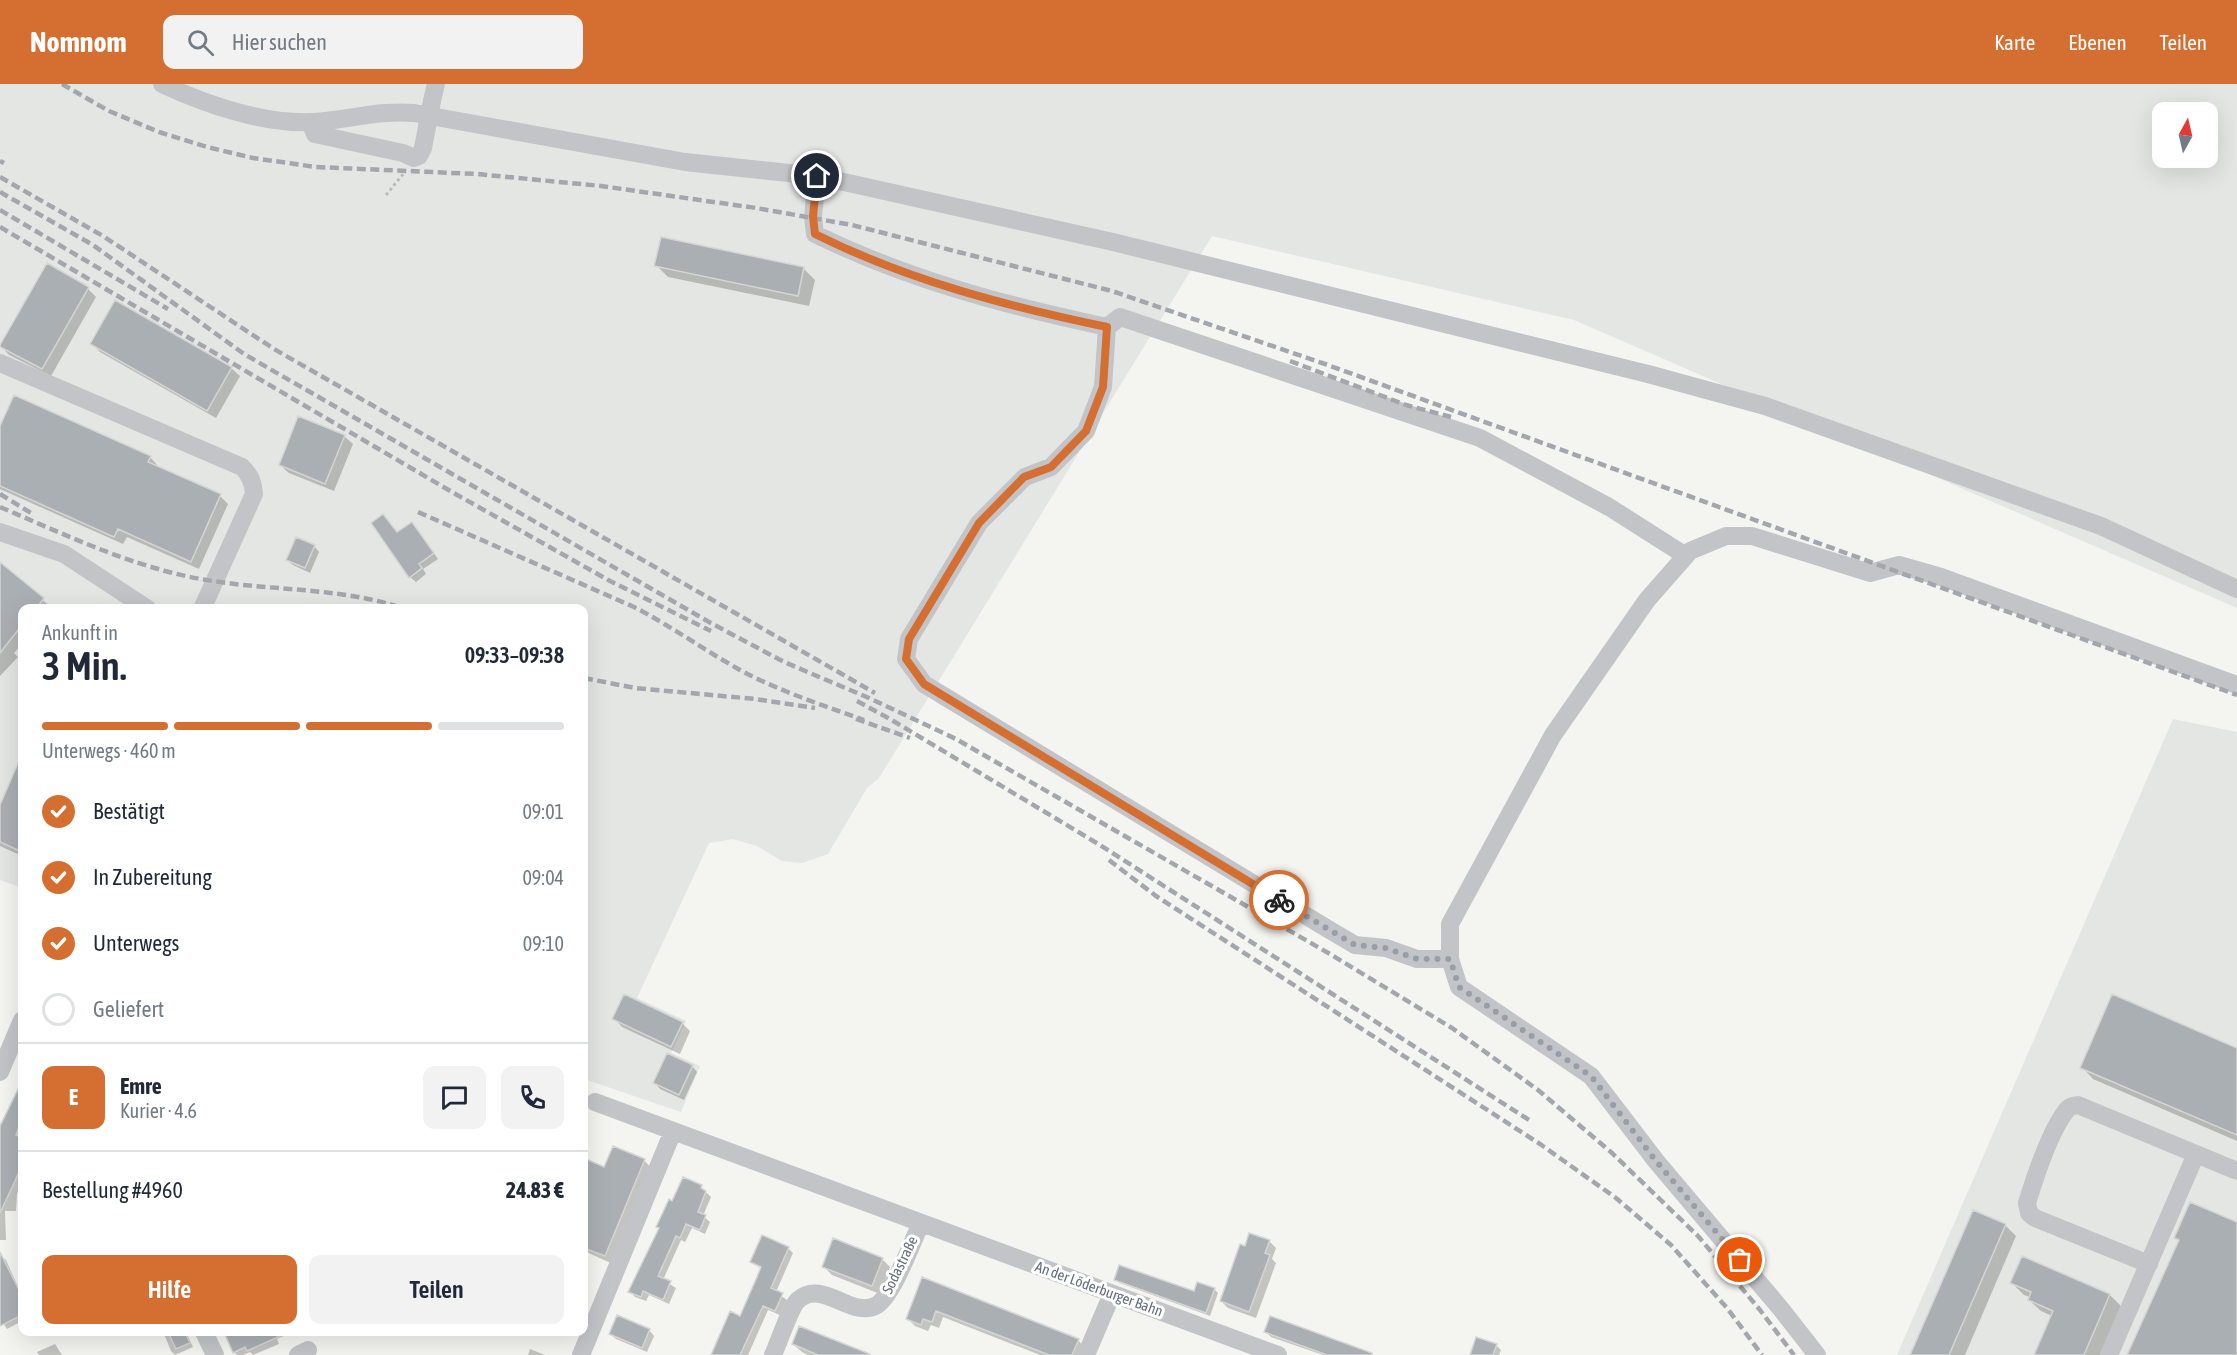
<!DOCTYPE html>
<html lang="de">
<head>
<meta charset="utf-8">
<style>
	body { margin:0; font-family:"Asap Condensed",sans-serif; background:#f2f2f3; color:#1f2937; height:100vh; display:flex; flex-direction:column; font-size:22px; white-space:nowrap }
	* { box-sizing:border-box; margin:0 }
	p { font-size:20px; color:#747a83 }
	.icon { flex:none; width:33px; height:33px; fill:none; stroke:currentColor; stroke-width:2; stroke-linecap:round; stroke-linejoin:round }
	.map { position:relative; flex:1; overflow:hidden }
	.sheet { position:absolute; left:18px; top:520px; width:570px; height:732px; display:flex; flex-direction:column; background:#fff; border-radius:12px; box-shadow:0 6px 24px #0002 }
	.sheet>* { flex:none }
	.needle { width:39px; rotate:8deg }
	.buttons { position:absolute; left:2152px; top:18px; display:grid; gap:12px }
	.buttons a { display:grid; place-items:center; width:66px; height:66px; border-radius:12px; background:#fff; box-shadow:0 6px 24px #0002; font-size:30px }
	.pin { position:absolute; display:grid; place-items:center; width:51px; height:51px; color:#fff; margin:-26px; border:3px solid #fff; border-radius:50%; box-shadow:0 2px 6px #0007 }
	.courier { position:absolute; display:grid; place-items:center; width:60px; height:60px; margin:-30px; border:4px solid #d46f31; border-radius:50%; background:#fff; color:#222; box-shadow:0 2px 8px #0007 }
	.head em { font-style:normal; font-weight:600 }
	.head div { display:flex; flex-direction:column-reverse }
	.head { display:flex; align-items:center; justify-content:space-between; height:102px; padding:0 24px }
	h1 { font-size:39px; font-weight:600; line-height:45px }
	.bar { display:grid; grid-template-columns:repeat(4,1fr); gap:9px 6px; align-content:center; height:72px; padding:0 24px }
	.bar i { height:8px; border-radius:4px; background:#e0e1e3 }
	.bar .on { background:#d46f31 }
	.bar p { grid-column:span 4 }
	.line { display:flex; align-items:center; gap:15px; padding:0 24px; border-top:2px solid #e0e1e3 }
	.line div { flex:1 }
	.round { display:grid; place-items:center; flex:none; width:63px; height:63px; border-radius:12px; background:#f2f2f3 }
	ol { padding:0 24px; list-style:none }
	li { display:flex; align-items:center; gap:18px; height:66px }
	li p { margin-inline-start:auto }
	li .icon { padding:6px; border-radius:50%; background:#d46f31; color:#fff; stroke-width:4 }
	li:last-child { color:#747a83 }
	li i { width:33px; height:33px; border:3px solid #e0e1e3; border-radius:50% }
	.primary-button { display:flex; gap:12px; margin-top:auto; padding:12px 24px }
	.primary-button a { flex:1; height:69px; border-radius:12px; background:#d46f31; color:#fff; font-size:24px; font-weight:600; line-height:69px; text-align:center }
	.primary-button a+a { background:#f2f2f3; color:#1f2937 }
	header { display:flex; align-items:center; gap:36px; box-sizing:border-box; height:84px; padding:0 30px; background:#d46f31; color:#fff }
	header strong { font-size:28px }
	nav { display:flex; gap:33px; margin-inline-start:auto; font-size:21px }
	.search { width:420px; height:54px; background:#f2f2f3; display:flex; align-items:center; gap:15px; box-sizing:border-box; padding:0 21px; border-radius:12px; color:#747a83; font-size:22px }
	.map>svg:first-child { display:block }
	.built { fill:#e4e6e4; fill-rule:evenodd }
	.shadow { fill:#0003 }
	.building { fill:#aaafb4; stroke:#d5d5d3; stroke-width:1.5 }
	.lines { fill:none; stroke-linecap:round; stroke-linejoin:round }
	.path { stroke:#b9bbbd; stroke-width:3; stroke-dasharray:3 3; stroke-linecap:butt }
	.minor { stroke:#c2c4c8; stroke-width:18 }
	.rail { stroke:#a3a6ac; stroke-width:4.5; stroke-dasharray:9 4.5; stroke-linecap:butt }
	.minor-bridge { stroke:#c2c4c8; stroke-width:18 }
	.done { stroke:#989ea7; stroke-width:6; stroke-dasharray:0 10.8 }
	.route { stroke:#d46f31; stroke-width:8 }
	.labels { text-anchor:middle; stroke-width:6; stroke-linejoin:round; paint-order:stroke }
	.street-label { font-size:15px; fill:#66707f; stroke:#fff }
</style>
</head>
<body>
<header>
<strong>Nomnom</strong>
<div class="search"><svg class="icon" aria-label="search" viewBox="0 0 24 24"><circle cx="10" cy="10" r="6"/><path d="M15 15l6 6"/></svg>Hier suchen</div>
<nav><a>Karte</a><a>Ebenen</a><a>Teilen</a></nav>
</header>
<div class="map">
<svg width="2237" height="1271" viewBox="0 0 2237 1271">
	<rect width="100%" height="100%" fill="#f4f4f1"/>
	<path class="built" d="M 0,0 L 2237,0 L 2237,524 L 1574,236 L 1212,152 L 879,694 L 867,704 L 828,770 L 802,779 L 782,777 L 757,762 L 733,755 L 709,759 L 637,914 L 686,937 L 671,969 L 700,982 L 681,1028 L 584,995 L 584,525 L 22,525 L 22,804 L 0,796 ZM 2163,28 L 2208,28 L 2208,74 L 2163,74 Z
		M 2173,635 L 2237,648 L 2237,1271 L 1897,1271 Z"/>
	<path class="shadow" d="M 656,181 L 803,184 L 815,196 L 809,222 L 668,193 Z
		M 88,205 L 96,213 L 51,292 L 9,271 L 1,262 Z
		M 92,260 L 231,284 L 240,292 L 216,334 L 100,268 Z
		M 0,346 L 150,373 L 158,382 L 157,384 L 220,412 L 228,420 L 199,485 L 127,453 L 123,460 L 0,405 Z
		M 344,352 L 353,360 L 334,407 L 289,389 L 280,381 Z
		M 383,432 L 397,449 L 417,445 L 438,475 L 423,485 L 426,490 L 416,498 L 410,493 Z
		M 314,462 L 319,468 L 310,489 L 293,481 L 287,476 Z
		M 0,480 L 52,524 L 22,525 L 22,560 L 14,569 L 18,573 L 0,592 Z
		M 22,674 L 22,772 L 0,762 L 0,720 L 2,721 Z
		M 614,934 L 682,939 L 690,947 L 680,970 L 622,943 Z
		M 2237,965 L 2237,1057 L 2093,995 L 2082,983 Z
		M 692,982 L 697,988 L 684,1016 L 660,1005 L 655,999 Z
		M 22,1000 L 22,1098 L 17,1110 L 16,1127 L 5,1127 L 6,1156 L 0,1156 L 0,1048 Z
		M 584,1076 L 605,1085 L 644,1076 L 652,1085 L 613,1180 L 584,1167 L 584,1138 L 598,1102 L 584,1095 Z
		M 701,1103 L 711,1113 L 703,1132 L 710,1138 L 705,1150 L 692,1144 L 685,1158 L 681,1156 L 663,1196 L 676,1204 L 669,1220 L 649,1211 L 646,1217 L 635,1213 L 630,1207 L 673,1119 Z
		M 2005,1141 L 2016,1152 L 1965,1271 L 1912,1271 Z
		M 1269,1157 L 1276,1164 L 1272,1175 L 1276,1179 L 1256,1234 L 1228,1224 L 1221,1217 L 1246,1164 Z
		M 788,1164 L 793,1169 L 776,1208 L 787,1216 L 780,1231 L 768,1226 L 748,1271 L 713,1271 L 741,1234 L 762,1185 L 752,1178 Z
		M 0,1172 L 6,1176 L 19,1205 L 22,1204 L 22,1237 L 7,1245 L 0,1234 Z
		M 882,1175 L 890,1183 L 880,1210 L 832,1191 L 823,1182 Z
		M 923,1195 L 1078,1256 L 1085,1264 L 1082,1271 L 1040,1271 L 943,1233 L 939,1244 L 931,1241 L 928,1247 L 915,1242 L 907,1234 Z
		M 1116,1195 L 1195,1209 L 1214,1205 L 1218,1209 L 1210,1232 L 1120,1199 Z
		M 2012,1199 L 2110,1211 L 2121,1222 L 2100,1271 L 2036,1271 L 2052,1232 L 2041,1227 L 2029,1216 L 2030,1213 L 2024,1211 Z
		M 649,1246 L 654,1252 L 647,1268 L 616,1255 L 610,1250 Z
		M 158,1248 L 186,1248 L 193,1263 L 175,1271 L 171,1267 L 164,1250 L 162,1251 Z
		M 232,1248 L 293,1248 L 277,1255 L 279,1260 L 253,1271 L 250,1268 L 243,1271 L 237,1271 L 234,1268 Z
		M 1266,1248 L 1370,1271 L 1323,1271 L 1271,1253 Z
		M 55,1260 L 62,1271 L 39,1271 L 37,1268 Z
		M 793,1260 L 867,1271 L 808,1271 L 802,1268 Z
		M 1496,1261 L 1501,1266 L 1499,1271 L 1471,1271 Z
		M 530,1265 L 545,1271 L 528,1271 Z"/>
	<path class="building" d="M 661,153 L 804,183 L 798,212 L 654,182 Z
		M 47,179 L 89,203 L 42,285 L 0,263 L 0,261 Z
		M 115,216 L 232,283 L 207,327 L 90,260 Z
		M 14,311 L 151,372 L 148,378 L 221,410 L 191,478 L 118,445 L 114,453 L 0,402 L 0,342 Z
		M 298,332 L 345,351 L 325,400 L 279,381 Z
		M 383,430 L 397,448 L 412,438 L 434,469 L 419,480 L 422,484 L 409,494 L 371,439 Z
		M 296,453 L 315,461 L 305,484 L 286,476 Z
		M 0,478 L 44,514 L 36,525 L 22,525 L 22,541 L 0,569 Z
		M 22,670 L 22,768 L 0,758 L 0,721 Z
		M 624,910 L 683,938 L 671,963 L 612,935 Z
		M 2112,910 L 2237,964 L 2237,1051 L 2080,984 Z
		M 667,969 L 693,981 L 679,1011 L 653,999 Z
		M 22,997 L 22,1036 L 16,1051 L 22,1054 L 22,1082 L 0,1129 L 0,1042 Z
		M 613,1062 L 645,1075 L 605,1172 L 584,1164 L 584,1074 L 604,1083 Z
		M 683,1093 L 702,1101 L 701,1104 L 706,1107 L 698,1128 L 706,1131 L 700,1146 L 686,1140 L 680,1154 L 676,1152 L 658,1192 L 671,1197 L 663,1216 L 643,1207 L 641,1213 L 628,1208 L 659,1144 L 656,1143 L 669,1115 L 672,1117 Z
		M 2190,1118 L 2237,1138 L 2237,1271 L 2127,1271 L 2179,1156 L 2174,1154 Z
		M 1973,1126 L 2006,1140 L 1949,1271 L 1910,1271 Z
		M 1249,1149 L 1270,1156 L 1265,1169 L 1270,1171 L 1249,1228 L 1220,1217 L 1240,1160 L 1245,1162 Z
		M 762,1151 L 789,1163 L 771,1204 L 783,1209 L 775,1227 L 763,1222 L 740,1271 L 711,1271 L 730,1227 L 740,1232 L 757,1193 L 761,1183 L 750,1178 Z
		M 833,1154 L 883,1174 L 872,1202 L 822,1183 Z
		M 0,1168 L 18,1204 L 22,1202 L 22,1231 L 0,1242 Z
		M 2022,1172 L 2110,1210 L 2084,1271 L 2034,1271 L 2053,1227 L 2028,1216 L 2031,1208 L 2010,1199 Z
		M 1119,1181 L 1194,1207 L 1197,1198 L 1215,1204 L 1206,1229 L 1114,1196 Z
		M 922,1193 L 1079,1255 L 1072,1271 L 1049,1271 L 936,1227 L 932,1238 L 923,1235 L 921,1241 L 906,1235 Z
		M 617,1231 L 650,1245 L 642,1264 L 609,1250 Z
		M 1270,1232 L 1372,1269 L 1372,1271 L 1327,1271 L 1264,1248 Z
		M 799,1242 L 870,1270 L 870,1271 L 818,1271 L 792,1260 Z
		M 168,1248 L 185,1248 L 190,1259 L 176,1265 Z
		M 224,1248 L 289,1248 L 247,1267 L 245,1263 L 233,1269 Z
		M 1476,1253 L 1497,1260 L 1493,1271 L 1470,1271 Z"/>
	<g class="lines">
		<path class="path" d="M 386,111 L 404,89"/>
		<path class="minor" d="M 162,0 C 205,20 265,41 313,38 C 348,36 378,26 414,29 L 685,78 L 817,92 L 1113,158 L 1648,290 L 1765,322 L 2101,442 L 2237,505
			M 432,17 L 436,0
			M 310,38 L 315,50 L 403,69 L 414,74 L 419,72 L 423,64
			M 817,92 L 813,133 L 815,150 C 909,196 1004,221 1107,243
			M 0,279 L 242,383 C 250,391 253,398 254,410 L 202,525
			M 0,448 L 64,470 L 148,525
			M 1450,875 L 1417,875 L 1386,864 L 1355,861 L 1323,842 L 924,600 L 906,575 L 909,555 L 979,439 L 1025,393 L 1051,383 L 1086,347 L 1103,303 L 1107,243 L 1120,233 L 1480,354 L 1609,423 L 1686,472
			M 0,988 L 22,936
			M 595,1018 L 1278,1271
			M 2149,1180 L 2035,1134 L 2029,1129 L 2027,1119 C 2035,1093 2050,1047 2066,1027 C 2069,1022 2073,1022 2078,1021 L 2196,1070
			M 204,1248 L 215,1271
			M 298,1271 L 308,1266
			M 581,1271 L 673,1047
			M 773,1271 C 778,1260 791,1222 798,1216 C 823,1194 852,1236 877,1221 C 893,1211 912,1158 921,1139
			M 1086,1271 L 1112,1210
			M 1817,1271 L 1781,1225 L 1656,1077 L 1591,992 L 1459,903 L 1450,875 L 1450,840 L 1553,651 L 1647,516 L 1690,467 L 1726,452 L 1752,452 L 1870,489 L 1899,481 L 1941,493 L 2237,601
			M 2109,1271 L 2196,1070 L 2237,1087"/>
		<path class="rail" d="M 62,0 L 109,27 L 159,48 L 207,63 L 253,74 L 316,83 L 477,90 L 601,102 L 756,124 L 852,141 L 1112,207 L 1325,280 L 2237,611
			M 0,77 L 4,79
			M 0,93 L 103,152 L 274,265 L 875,609
			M 0,108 L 93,161 L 244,270 L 709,538 L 784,578 L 869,614 L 956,655 L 1330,870 L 1452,944 L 1538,1006 L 1612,1069 L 1698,1152 L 1760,1226 L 1794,1271
			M 0,126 L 168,225
			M 0,143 L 452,408 L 610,497 L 711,547
			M 1290,277 L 1406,321 L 1451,333
			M 0,410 L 31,429
			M 0,423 C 71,453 142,488 220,498 C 281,507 345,504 405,525
			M 418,428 L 634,523 C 671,542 704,566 740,586 C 779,607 822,621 864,636
			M 584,594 L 635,604 L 755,615 L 815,624
			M 857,617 L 890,635 L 1100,761 L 1529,1036
			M 856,635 L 910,654
			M 1109,776 L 1156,812 L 1540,1060 L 1616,1114 L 1671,1161 L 1727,1224 L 1762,1271"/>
		<path class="minor-bridge" d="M 423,64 L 432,17"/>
	</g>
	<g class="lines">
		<path class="done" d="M 1279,816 L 1355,861 L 1386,864 L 1417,875 L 1450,875 L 1459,903 L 1591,992 L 1656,1077 L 1740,1176"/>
		<path class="route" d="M 817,92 L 813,133 L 815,150 C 907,196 1006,222 1107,243 L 1103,303 L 1086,347 L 1051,383 L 1024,393 L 979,439 L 909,555 L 906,575 L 924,600 L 1279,816"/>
	</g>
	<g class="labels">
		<g class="street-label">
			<text transform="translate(900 1181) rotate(-64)" y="5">Sodastraße</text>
			<text transform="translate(1099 1205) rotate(20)" y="5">An der Löderburger Bahn</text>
		</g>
	</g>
</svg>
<div class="buttons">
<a><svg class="needle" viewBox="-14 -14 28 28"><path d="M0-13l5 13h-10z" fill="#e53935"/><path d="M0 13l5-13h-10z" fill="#747a83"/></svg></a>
</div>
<div class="pin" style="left:1740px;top:1176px;background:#ea580c"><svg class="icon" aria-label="bag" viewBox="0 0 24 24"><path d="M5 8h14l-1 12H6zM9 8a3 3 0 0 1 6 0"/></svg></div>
<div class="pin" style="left:817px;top:92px;background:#1f2937"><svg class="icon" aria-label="home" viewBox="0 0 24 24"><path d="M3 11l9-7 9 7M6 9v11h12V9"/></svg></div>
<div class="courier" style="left:1279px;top:816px"><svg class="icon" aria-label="bike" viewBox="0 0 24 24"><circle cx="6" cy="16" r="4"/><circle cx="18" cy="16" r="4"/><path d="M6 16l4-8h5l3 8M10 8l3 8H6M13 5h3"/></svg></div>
<section class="sheet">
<div class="head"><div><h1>3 Min.</h1><p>Ankunft in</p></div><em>09:33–09:38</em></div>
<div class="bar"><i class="on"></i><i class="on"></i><i class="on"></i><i></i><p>Unterwegs · 460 m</p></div>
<ol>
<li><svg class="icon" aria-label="check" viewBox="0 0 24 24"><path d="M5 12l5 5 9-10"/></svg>Bestätigt<p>09:01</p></li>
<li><svg class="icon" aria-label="check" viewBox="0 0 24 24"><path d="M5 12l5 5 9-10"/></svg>In Zubereitung<p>09:04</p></li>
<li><svg class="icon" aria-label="check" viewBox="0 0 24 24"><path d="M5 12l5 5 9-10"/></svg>Unterwegs<p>09:10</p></li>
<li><i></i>Geliefert</li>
</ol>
<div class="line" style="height:108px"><b class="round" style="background:#d46f31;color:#fff">E</b><div><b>Emre</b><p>Kurier · 4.6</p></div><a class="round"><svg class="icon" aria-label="chat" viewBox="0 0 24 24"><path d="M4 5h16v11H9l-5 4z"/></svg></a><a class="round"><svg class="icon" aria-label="phone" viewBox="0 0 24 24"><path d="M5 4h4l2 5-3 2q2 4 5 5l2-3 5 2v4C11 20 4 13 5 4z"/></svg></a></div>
<div class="line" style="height:78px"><div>Bestellung #4960</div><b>24.83 €</b></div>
<div class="primary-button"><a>Hilfe</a><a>Teilen</a></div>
</section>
</div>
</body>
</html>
